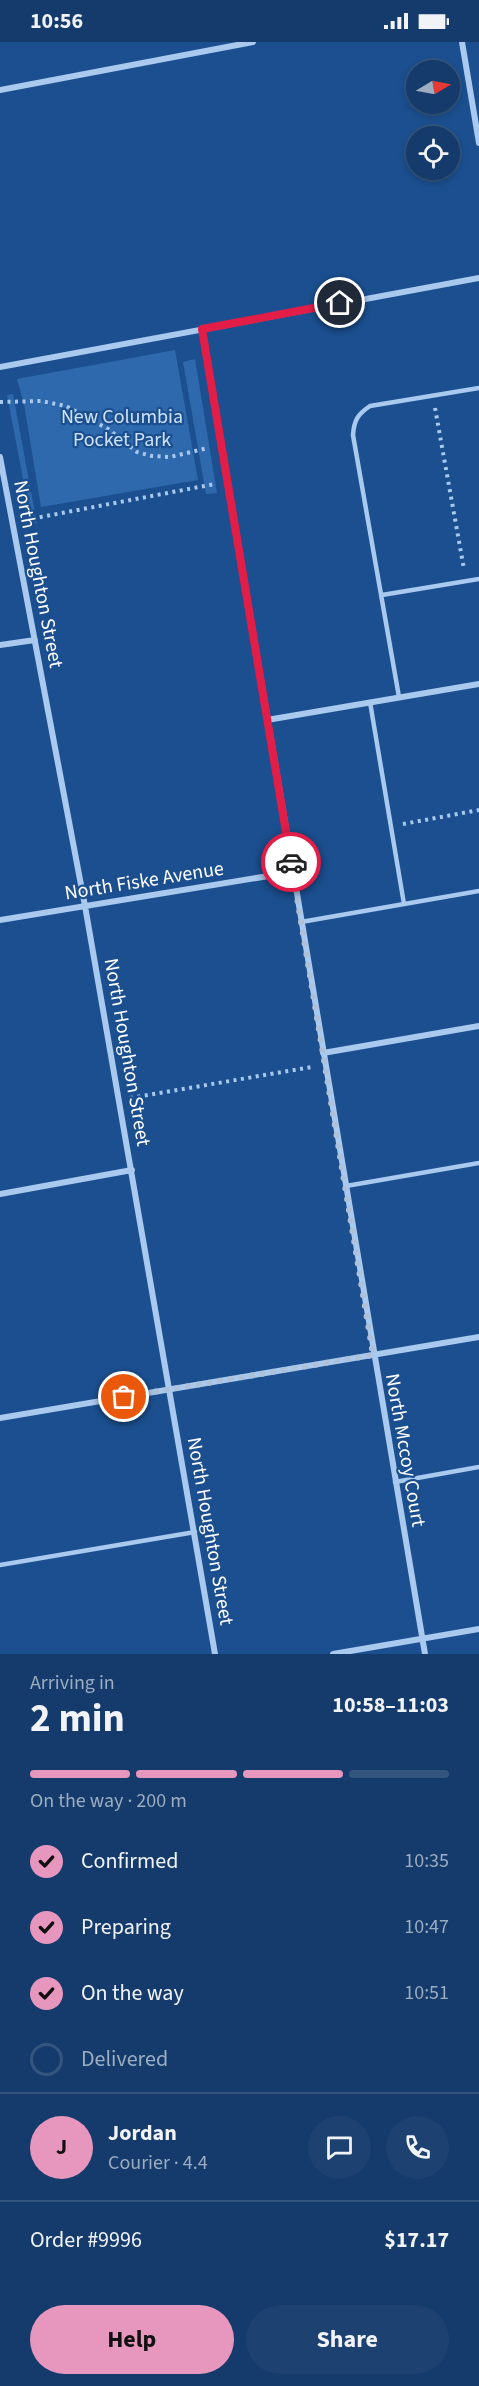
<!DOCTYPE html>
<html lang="en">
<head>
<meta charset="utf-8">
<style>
	body { margin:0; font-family:"Source Sans 3",sans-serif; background:#1d4271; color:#f1f3f6; height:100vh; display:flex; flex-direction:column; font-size:22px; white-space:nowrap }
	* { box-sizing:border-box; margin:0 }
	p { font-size:20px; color:#9dadc1 }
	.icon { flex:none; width:33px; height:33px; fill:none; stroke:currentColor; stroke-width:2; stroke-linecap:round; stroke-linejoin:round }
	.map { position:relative; height:1612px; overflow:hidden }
	.panel { display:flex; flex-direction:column; background:#143b6b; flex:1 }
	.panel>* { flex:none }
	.needle { width:39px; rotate:80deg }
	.tools { position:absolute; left:406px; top:18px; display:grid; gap:12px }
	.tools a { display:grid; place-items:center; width:54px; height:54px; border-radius:50%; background:#143b6b; box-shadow:0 3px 9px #0003,0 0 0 2px #33557e; font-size:30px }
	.pin { position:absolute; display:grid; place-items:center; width:51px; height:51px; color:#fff; margin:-26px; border:3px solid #fff; border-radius:50%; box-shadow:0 2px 6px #0007 }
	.courier { position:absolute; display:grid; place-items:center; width:60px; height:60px; margin:-30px; border:4px solid #e11d48; border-radius:50%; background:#fff; color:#222; box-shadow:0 2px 8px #0007 }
	.overview em { font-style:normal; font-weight:700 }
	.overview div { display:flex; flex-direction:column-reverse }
	.overview { display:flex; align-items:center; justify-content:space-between; height:102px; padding:0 30px }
	h1 { font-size:39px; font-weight:700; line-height:45px }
	.bar { display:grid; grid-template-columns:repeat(4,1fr); gap:9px 6px; align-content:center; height:72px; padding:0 30px }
	.bar i { height:8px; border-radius:4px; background:#33557e }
	.bar .on { background:#e797bd }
	.bar p { grid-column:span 4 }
	.line { display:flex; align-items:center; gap:15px; padding:0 30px; border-top:2px solid #33557e }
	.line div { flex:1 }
	.round { display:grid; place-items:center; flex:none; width:63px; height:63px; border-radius:32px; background:#1d4271 }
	ol { padding:0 30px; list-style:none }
	li { display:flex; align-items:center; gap:18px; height:66px }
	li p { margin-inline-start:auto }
	li .icon { padding:6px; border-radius:50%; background:#e797bd; color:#111; stroke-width:4 }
	li:last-child { color:#9dadc1 }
	li i { width:33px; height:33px; border:3px solid #33557e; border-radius:50% }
	.button { display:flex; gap:12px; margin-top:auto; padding:12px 30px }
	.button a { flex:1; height:69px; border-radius:36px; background:#e797bd; color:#111; font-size:24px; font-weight:700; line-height:69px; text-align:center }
	.button a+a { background:#1d4271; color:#f1f3f6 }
	.status { display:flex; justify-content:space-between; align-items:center; height:42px; padding:0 30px; background:#143b6b; direction:ltr }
	.status svg { height:16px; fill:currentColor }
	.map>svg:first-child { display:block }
	.green { fill:#2e69ad }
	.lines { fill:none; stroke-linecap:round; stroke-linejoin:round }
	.path { stroke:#a9c9ee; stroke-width:4; stroke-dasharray:3 4.5; stroke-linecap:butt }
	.lane { stroke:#a9c9ee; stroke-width:4.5 }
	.street { stroke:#a9c9ee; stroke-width:6 }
	.done { stroke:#afc1d8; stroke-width:6; stroke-dasharray:0 10.8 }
	.route { stroke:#e11d48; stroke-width:8 }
	.labels { text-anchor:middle; stroke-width:4.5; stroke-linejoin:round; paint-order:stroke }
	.park-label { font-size:20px; fill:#cfe3fa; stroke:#1b4f8f }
	.street-label { font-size:20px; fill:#fff; stroke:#1b4f8f }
</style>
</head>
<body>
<div class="status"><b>10:56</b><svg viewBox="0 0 49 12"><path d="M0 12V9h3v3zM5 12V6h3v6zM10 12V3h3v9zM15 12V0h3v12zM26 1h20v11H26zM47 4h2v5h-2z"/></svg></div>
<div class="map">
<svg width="479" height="1612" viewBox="0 0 479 1612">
	<rect width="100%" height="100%" fill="#1b4f8f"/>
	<path class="green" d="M 175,308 L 198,438 L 41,465 L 24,362 L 17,337 Z
		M 195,317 L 217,451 L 206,452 L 183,320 Z
		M 13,352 L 37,482 L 31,479 L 7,353 Z"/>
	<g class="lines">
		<path class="path" d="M 0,360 L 41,359 L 66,364 L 108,387 L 137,410 L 152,414 L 170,415 L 208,406
			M 435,366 L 464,527
			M 25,478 L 215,442
			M 403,782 L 479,768
			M 130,1056 L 312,1025"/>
		<path class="lane" d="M 382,553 L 479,537
			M 399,655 L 353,393 C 354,378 358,372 370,364 L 479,346
			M 370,660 L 404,862
			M 301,880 L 479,849
			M 346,1144 L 479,1121
			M 395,1440 L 479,1425
			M 0,1523 L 195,1490"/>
		<path class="street" d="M 462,0 L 479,101
			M 0,48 L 253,0
			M 202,287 L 425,1612
			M 0,325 L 479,236
			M 0,415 L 85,864 L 215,1612
			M 0,603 L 35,598
			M 267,678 L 479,642
			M 0,878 L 293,830
			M 323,1011 L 479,984
			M 0,1152 L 132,1128
			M 0,1376 L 479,1295
			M 333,1612 L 479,1587"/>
	</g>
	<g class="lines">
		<path class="done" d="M 124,1355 L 373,1313 L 291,820"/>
		<path class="route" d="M 291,820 L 202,287 L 340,261"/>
	</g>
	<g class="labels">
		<g class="park-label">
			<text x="122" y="381">New Columbia<tspan x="122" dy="23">Pocket Park</tspan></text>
		</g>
		<g class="street-label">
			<text transform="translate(39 532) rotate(79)" y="7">North Houghton Street</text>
			<text transform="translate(144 838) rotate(-9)" y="7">North Fiske Avenue</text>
			<text transform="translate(128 1010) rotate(80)" y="7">North Houghton Street</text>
			<text transform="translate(406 1408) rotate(80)" y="7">North Mccoy Court</text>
			<text transform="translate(211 1489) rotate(80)" y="7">North Houghton Street</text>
		</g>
	</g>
</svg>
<div class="tools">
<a><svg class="needle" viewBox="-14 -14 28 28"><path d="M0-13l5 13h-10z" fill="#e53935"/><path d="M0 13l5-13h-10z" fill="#9dadc1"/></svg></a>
<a><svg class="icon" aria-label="locate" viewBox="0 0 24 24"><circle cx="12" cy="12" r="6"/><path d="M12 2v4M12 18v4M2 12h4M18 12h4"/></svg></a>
</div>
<div class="pin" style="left:124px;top:1355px;background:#ea580c"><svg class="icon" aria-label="bag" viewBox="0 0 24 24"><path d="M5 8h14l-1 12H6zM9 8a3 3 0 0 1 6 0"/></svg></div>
<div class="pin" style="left:340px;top:261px;background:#1f2937"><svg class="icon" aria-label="home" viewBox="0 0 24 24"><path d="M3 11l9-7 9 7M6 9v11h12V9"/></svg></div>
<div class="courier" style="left:291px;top:820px"><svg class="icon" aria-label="car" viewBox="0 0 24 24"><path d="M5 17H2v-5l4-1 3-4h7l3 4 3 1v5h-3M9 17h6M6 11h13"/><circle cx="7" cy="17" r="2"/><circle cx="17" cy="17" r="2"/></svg></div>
</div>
<section class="panel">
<div class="overview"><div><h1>2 min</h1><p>Arriving in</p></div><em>10:58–11:03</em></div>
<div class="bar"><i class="on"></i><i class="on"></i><i class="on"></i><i></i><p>On the way · 200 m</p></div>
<ol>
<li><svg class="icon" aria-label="check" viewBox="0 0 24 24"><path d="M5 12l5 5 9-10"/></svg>Confirmed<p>10:35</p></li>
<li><svg class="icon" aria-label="check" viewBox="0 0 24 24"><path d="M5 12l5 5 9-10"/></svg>Preparing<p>10:47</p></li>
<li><svg class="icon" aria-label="check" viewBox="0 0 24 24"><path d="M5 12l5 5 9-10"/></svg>On the way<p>10:51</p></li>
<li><i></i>Delivered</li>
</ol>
<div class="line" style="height:108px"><b class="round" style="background:#e797bd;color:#111">J</b><div><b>Jordan</b><p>Courier · 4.4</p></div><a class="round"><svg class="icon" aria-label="chat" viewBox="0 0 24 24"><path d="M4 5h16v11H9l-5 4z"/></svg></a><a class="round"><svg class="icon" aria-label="phone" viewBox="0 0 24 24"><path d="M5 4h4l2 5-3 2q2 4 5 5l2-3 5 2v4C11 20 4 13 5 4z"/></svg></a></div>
<div class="line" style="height:78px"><div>Order #9996</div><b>$17.17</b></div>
<div class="button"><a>Help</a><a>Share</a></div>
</section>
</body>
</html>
